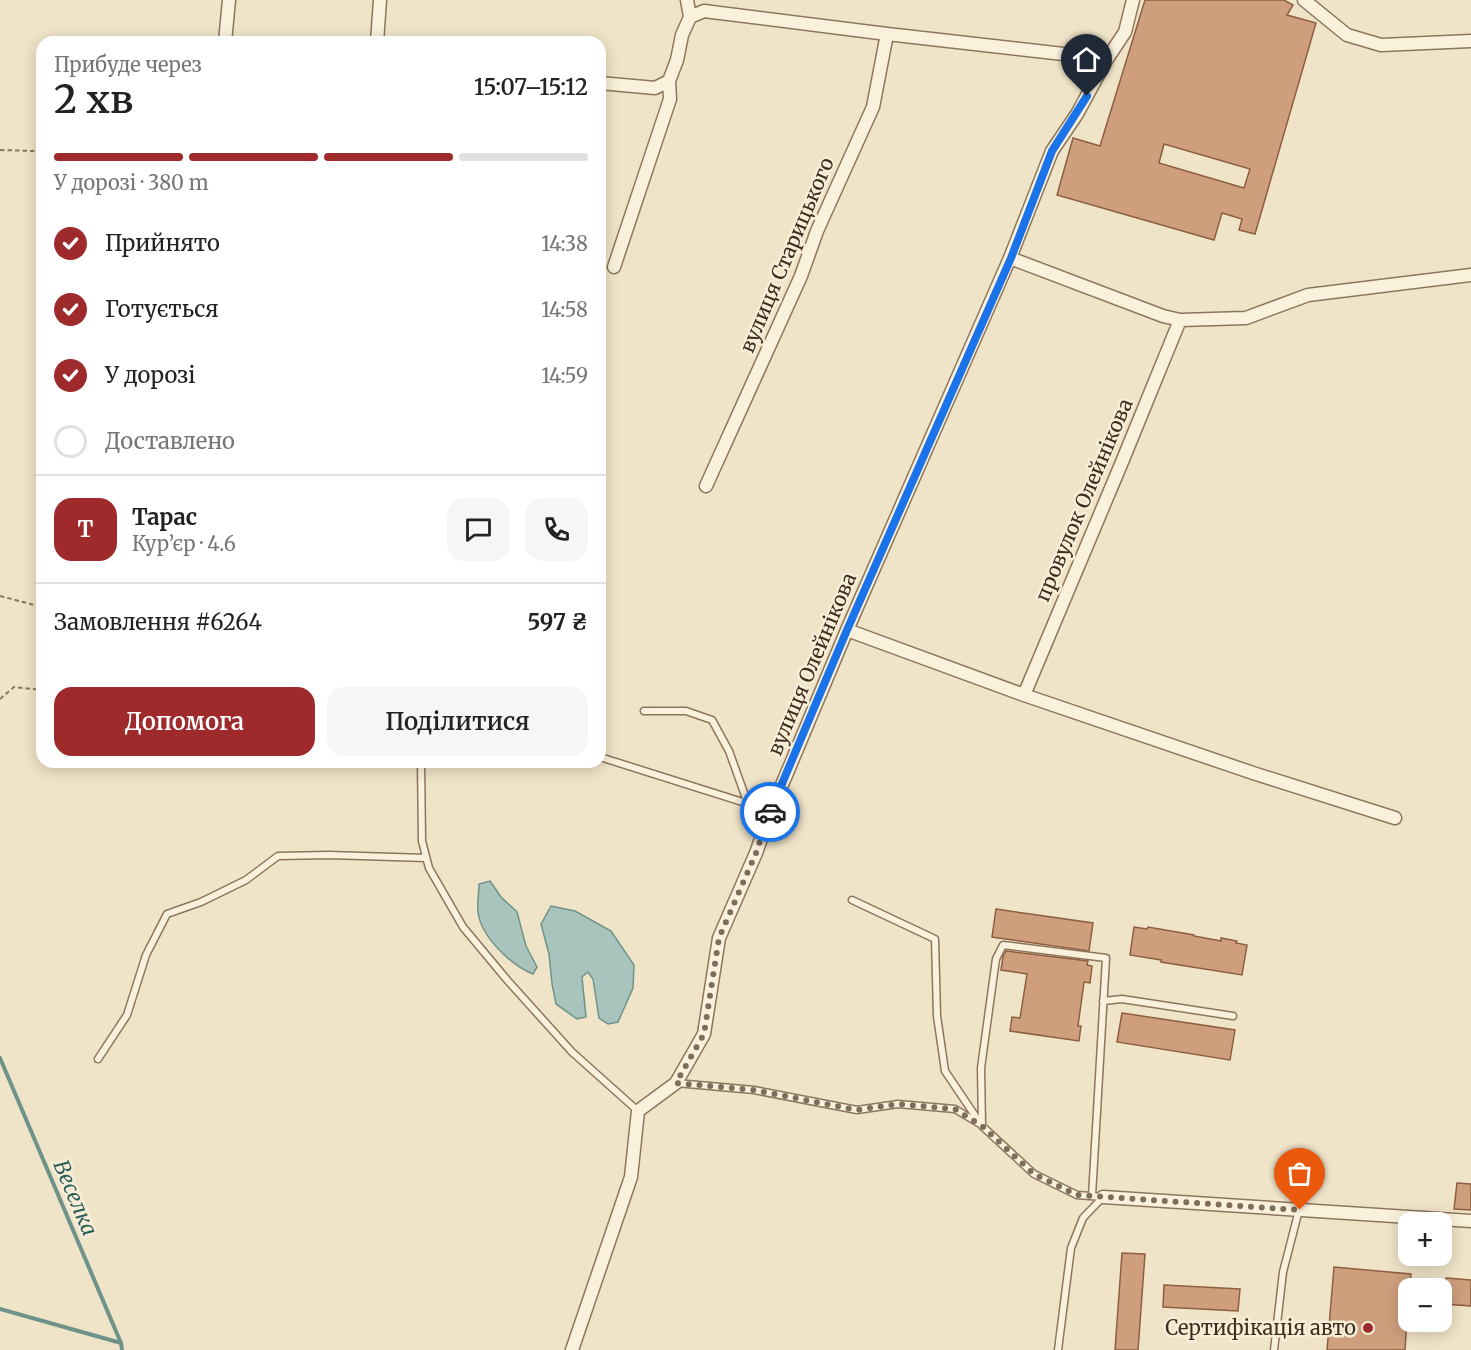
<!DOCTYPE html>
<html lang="uk">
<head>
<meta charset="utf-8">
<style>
	body { margin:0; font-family:Merriweather,serif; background:#f6f6f6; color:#222; height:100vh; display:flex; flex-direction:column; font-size:22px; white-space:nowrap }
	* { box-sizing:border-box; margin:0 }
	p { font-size:20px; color:#767676 }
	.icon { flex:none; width:33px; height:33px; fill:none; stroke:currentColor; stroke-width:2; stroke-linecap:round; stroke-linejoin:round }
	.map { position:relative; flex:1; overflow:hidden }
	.panel { position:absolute; left:36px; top:36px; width:570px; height:732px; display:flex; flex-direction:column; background:#fff; border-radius:18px; box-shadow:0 3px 15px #0003 }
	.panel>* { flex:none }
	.buttons { position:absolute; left:1398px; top:1212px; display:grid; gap:12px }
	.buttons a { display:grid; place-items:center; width:54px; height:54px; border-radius:12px; background:#fff; box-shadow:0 3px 15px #0003; font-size:30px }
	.pin { position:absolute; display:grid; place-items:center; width:51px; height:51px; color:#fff; margin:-62px -26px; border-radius:50% 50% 50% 0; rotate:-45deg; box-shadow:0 0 6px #0007 }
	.pin .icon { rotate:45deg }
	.courier { position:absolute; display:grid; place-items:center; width:60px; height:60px; margin:-30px; border:4px solid #1a73e8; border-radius:50%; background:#fff; color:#222; box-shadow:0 2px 8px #0007 }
	.head em { font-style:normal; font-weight:600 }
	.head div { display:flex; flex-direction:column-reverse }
	.head { display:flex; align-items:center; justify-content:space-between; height:102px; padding:0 18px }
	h1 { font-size:39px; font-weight:600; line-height:45px }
	.bar { display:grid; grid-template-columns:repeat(4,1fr); gap:9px 6px; align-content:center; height:72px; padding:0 18px }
	.bar i { height:8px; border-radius:4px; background:#e0e0e0 }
	.bar .current { background:#9e2a2b }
	.bar p { grid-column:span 4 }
	.line { display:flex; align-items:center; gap:15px; padding:0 18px; border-top:2px solid #e0e0e0 }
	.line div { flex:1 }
	.round { display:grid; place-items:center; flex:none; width:63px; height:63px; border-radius:18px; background:#f6f6f6 }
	ol { padding:0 18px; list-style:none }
	li { display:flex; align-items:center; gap:18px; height:66px }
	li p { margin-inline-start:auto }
	li .icon { padding:6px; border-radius:50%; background:#9e2a2b; color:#fff; stroke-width:4 }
	li:last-child { color:#767676 }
	li i { width:33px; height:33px; border:3px solid #e0e0e0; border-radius:50% }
	.primary-button { display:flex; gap:12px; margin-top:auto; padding:12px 18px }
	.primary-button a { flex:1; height:69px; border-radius:18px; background:#9e2a2b; color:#fff; font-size:24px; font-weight:600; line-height:69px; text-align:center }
	.primary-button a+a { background:#f6f6f6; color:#222 }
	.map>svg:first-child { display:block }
	.water { fill:#a9c4bc; stroke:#6f938a; stroke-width:1.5 }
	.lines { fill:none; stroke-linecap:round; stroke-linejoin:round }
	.stream { stroke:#6f938a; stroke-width:4 }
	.building { fill:#cf9f7d; stroke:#8d5f41; stroke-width:1.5; fill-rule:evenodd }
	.lane-casing { stroke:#8d765c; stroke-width:9 }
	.street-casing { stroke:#8d765c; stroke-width:15 }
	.path { stroke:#8d765c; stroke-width:2; stroke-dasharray:4.5 3; stroke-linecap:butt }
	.lane { stroke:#faf1dc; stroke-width:6 }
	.street { stroke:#faf1dc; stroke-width:12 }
	.done { stroke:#7c6e5b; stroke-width:6; stroke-dasharray:0 10.8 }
	.route { stroke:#1a73e8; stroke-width:8 }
	.poi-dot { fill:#9e2a2b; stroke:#f7eed8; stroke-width:2 }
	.labels { text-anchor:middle; stroke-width:5; stroke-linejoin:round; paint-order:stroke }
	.street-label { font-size:20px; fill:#3d2e20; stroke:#f7eed8 }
	.poi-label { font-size:20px; fill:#3d2e20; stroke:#f7eed8; text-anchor:end }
	.water-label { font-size:21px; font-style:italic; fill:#2f5d5a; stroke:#f7eed8 }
</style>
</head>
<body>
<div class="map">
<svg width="1471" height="1350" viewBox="0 0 1471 1350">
	<rect width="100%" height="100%" fill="#f0e4c8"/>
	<path class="water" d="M 490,881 L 501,897 L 517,912 L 526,946 L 537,967 L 533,974 C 511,965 481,937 478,912 C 477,903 479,893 479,884 Z
		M 551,906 L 575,911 L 611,931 L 634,965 L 633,988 L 618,1022 L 608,1024 L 599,1018 L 593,979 L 588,972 L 582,977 L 586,1017 L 577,1019 L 556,1004 L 552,984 L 549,954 L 541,924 Z"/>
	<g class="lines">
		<path class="stream" d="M 0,1058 L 121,1343 L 122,1350
			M 0,1309 L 121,1343"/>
	</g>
	<path class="building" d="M 1145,0 L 1284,0 L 1293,5 L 1287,15 L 1316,23 L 1255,234 L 1239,230 L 1242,219 L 1222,213 L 1214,240 L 1057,195 L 1073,138 L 1100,146 ZM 1164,144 L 1250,169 L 1244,188 L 1159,163 Z
		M 996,909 L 1093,923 L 1089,951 L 992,937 Z
		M 1134,927 L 1147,929 L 1148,927 L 1194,935 L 1194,936 L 1221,941 L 1221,938 L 1237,941 L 1236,943 L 1247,945 L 1242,975 L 1161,962 L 1161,960 L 1130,955 Z
		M 1006,951 L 1088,961 L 1087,965 L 1092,966 L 1090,983 L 1084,982 L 1078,1026 L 1081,1026 L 1079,1041 L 1010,1031 L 1012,1017 L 1020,1018 L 1027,974 L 1001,970 L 1003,956 Z
		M 1122,1013 L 1235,1030 L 1230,1060 L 1117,1042 Z
		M 1457,1183 L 1471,1184 L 1471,1210 L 1454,1209 Z
		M 1122,1253 L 1145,1254 L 1138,1350 L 1115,1350 Z
		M 1334,1267 L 1411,1274 L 1410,1288 L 1408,1288 L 1408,1306 L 1405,1350 L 1327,1350 Z
		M 1446,1278 L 1471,1280 L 1471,1306 L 1444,1304 Z
		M 1164,1285 L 1240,1289 L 1238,1311 L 1163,1307 Z"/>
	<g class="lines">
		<defs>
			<path id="lane" d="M 644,711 L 686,711 L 712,720 L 729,751 L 748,804
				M 600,757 L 771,811
				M 421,762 L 422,841 L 429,868 L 463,927 L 508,981 L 572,1052 L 638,1111
				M 852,900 L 935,939 L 937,1016 L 945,1071 L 982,1126 L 1034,1174 L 1077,1195 L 1103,1197
				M 1103,1001 L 1122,999 L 1233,1016
				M 98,1059 L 127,1015 L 146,955 L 167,914 L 201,902 L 246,880 L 278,856 L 329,855 L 426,858
				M 676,1083 L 754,1090 L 857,1110 L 898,1104 L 955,1109 L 980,1124
				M 982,1126 L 981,1068 L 996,959 L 1003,945 L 1106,958 L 1092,1196
				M 1058,1350 L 1071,1248 L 1083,1218 L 1103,1197
				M 1274,1350 L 1283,1272 L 1299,1210"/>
			<path id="street" d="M 1304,0 L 1347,35 L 1381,45 L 1471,41
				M 690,17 L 704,11 L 887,34 L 1107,59
				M 225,42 L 229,0
				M 377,42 L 380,0
				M 600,83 L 655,88 L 669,81 L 677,60 L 682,35 L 690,17 L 687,0
				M 1010,258 L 1163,316 L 1180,320 L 1246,318 L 1308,295 L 1471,275
				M 614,267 L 670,99 L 669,81
				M 706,486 L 801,276 L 817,231 L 873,107 L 887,34
				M 847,630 L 1024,695 L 1253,773 L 1395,818
				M 1024,695 L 1122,462 L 1180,320
				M 1103,1197 L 1471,1221
				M 572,1350 L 631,1177 L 638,1111 L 676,1083 L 704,1034 L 719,938 L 756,853 L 771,811 L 847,630 L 1010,258 L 1052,151 L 1077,114 L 1107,59 L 1125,32 L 1133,0"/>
		</defs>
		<use href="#lane" class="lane-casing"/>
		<use href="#street" class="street-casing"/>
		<path class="path" d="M 0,150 L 33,151 L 42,146
			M 0,596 L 42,607
			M 0,699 L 14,687 L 42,690"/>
		<use href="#lane" class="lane"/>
		<use href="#street" class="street"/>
	</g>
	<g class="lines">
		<path class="done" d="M 770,812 L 756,853 L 719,938 L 704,1034 L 676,1083 L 754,1090 L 857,1110 L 898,1104 L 955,1109 L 982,1126 L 1034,1174 L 1077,1195 L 1300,1210"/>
		<path class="route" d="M 770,812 L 847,630 L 1011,258 L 1052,151 L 1087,96"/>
	</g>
	<circle class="poi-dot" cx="1368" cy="1328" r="6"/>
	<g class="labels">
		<g class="street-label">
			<text transform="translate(787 255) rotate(-67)" y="7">вулиця Старицького</text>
			<text transform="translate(1084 500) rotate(-67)" y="7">провулок Олейнікова</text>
			<text transform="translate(812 664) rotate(-67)" y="7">вулиця Олейнікова</text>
		</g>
		<g class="poi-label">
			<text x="1356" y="1335">Сертифікація авто</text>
		</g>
		<g class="water-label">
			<text transform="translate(75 1198) rotate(67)" y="7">Веселка</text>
		</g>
	</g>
</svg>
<div class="buttons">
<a>+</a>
<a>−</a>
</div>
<div class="pin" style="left:1300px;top:1210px;background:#ea580c"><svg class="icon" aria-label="bag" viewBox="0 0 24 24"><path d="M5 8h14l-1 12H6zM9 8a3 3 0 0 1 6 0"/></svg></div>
<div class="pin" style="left:1087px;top:96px;background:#1f2937"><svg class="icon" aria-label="home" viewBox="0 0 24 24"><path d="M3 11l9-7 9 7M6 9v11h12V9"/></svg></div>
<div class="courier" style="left:770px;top:812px"><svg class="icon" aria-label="car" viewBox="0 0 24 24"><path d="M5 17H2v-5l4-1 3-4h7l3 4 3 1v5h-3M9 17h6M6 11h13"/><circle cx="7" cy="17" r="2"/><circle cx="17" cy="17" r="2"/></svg></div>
<section class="panel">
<div class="head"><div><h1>2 хв</h1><p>Прибуде через</p></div><em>15:07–15:12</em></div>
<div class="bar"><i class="current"></i><i class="current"></i><i class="current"></i><i></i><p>У дорозі · 380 m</p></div>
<ol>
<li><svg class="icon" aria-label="check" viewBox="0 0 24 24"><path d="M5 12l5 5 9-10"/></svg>Прийнято<p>14:38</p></li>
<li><svg class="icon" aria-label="check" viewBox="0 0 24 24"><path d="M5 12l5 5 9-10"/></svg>Готується<p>14:58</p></li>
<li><svg class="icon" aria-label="check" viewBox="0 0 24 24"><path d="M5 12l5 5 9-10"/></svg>У дорозі<p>14:59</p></li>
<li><i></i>Доставлено</li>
</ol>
<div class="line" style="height:108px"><b class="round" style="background:#9e2a2b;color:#fff">Т</b><div><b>Тарас</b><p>Кур’єр · 4.6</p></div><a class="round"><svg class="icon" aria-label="chat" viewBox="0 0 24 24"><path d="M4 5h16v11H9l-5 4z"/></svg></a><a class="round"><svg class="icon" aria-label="phone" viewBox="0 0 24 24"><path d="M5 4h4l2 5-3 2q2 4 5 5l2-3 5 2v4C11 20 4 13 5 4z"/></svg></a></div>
<div class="line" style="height:78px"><div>Замовлення #6264</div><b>597 ₴</b></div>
<div class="primary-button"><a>Допомога</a><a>Поділитися</a></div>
</section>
</div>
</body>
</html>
